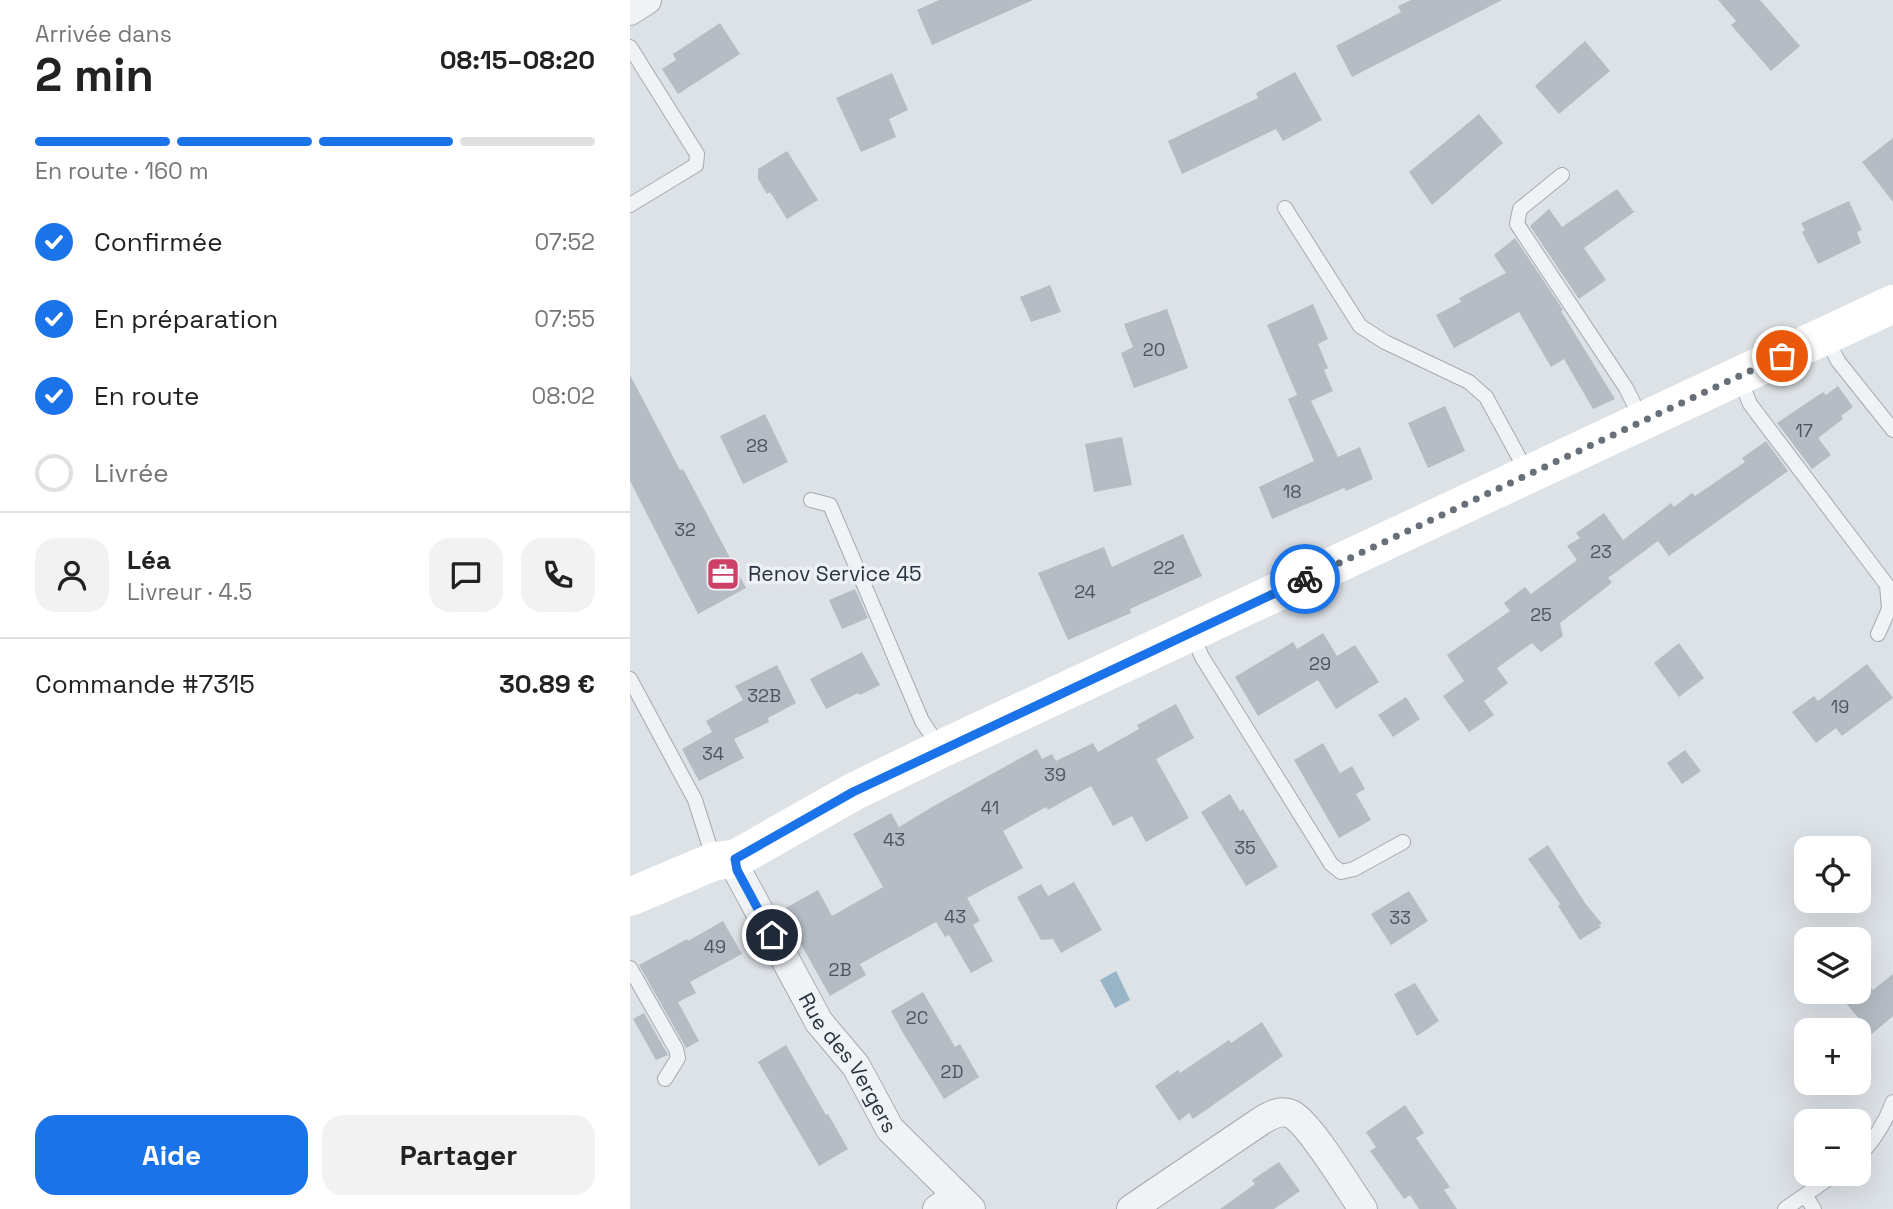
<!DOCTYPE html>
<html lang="fr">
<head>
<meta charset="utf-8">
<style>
	body { margin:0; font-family:"Space Grotesk",sans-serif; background:#f2f2f2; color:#222; height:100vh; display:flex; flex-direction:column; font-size:26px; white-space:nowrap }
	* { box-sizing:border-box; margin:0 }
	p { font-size:23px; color:#767676 }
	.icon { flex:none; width:38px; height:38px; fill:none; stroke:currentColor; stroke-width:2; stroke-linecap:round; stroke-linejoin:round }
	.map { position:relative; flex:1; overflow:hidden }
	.panel { display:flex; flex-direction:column; background:#fff; width:630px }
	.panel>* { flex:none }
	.controls { position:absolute; left:1164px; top:836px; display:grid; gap:14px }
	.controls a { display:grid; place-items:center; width:77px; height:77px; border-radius:14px; background:#fff; box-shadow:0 7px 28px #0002; font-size:35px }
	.pin { position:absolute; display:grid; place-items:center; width:60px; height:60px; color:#fff; margin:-30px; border:4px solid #fff; border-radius:50%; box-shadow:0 2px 7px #0007 }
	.courier { position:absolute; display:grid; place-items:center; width:70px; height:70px; margin:-35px; border:5px solid #1a73e8; border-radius:50%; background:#fff; color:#222; box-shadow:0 2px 9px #0007 }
	.summary em { font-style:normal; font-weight:700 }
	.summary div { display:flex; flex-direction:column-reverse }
	.summary { display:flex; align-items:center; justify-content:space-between; height:119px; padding:0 35px }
	h1 { font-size:46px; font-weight:700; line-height:52px }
	.bar { display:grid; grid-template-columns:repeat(4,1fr); gap:10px 7px; align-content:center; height:84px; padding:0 35px }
	.bar i { height:9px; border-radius:5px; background:#e0e0e0 }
	.bar .active { background:#1a73e8 }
	.bar p { grid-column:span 4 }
	.line { display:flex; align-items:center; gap:18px; padding:0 35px; border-top:2px solid #e0e0e0 }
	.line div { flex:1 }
	.round { display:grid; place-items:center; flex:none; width:74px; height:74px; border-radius:21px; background:#f2f2f2 }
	ol { padding:0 35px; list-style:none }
	li { display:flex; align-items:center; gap:21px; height:77px }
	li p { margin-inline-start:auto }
	li .icon { padding:7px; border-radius:50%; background:#1a73e8; color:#fff; stroke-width:4 }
	li:last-child { color:#767676 }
	li i { width:38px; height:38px; border:4px solid #e0e0e0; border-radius:50% }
	.cta { display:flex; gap:14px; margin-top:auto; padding:14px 35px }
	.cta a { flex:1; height:80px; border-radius:21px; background:#1a73e8; color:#fff; font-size:28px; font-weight:700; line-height:80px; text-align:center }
	.cta a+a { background:#f2f2f2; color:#222 }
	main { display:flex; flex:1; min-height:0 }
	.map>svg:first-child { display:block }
	.water { fill:#98b5c8 }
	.building { fill:#b5bcc4 }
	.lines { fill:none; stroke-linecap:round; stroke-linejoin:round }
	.lane-casing { stroke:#a3aab1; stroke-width:16 }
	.street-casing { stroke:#a3aab1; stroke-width:30 }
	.lane { stroke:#f0f3f6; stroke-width:14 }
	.street { stroke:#f0f3f6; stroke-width:28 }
	.secondary { stroke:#fff; stroke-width:38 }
	.done { stroke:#677079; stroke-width:7; stroke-dasharray:0 12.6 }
	.route { stroke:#1a73e8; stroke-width:9 }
	.labels { text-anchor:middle; stroke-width:7; stroke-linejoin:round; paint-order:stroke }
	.number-label { font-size:18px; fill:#4a5460 }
	.poi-label { font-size:21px; fill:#27323e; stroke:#edf1f5; text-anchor:start }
	.street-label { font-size:21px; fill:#27323e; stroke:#edf1f5 }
</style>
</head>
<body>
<main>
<section class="panel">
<div class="summary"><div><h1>2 min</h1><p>Arrivée dans</p></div><em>08:15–08:20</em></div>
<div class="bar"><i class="active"></i><i class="active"></i><i class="active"></i><i></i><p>En route · 160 m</p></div>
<ol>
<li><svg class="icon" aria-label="check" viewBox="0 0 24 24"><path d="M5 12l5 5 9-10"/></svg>Confirmée<p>07:52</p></li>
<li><svg class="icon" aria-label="check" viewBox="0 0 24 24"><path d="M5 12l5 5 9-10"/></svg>En préparation<p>07:55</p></li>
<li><svg class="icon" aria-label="check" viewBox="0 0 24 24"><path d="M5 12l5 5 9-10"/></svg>En route<p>08:02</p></li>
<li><i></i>Livrée</li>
</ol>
<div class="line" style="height:126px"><a class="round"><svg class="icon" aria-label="person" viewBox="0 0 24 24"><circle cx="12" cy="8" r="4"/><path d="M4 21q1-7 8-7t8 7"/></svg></a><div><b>Léa</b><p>Livreur · 4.5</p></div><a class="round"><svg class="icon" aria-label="chat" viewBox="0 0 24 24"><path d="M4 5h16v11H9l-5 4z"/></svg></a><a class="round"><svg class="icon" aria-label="phone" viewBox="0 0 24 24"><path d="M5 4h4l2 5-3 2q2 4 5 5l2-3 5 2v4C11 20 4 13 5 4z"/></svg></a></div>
<div class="line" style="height:91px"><div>Commande #7315</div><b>30.89 €</b></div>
<div class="cta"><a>Aide</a><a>Partager</a></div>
</section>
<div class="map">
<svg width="1263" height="1209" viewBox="0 0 1263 1209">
	<rect width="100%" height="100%" fill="#dde2e7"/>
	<path class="water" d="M 486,971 L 500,1000 L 485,1008 L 470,980 Z"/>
	<path class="building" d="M 309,0 L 403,0 L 302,45 L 287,10 Z
		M 781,0 L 872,0 L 722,77 L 706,46 L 771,12 L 768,6 Z
		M 1088,0 L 1130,0 L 1170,46 L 1141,71 L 1101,25 L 1106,21 Z
		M 90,23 L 110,54 L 48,94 L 32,69 L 46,60 L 43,54 Z
		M 955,41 L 980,71 L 929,114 L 905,86 Z
		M 665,72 L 692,120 L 653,141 L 646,129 L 552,174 L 538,141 L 628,98 L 626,93 Z
		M 262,73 L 278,110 L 259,119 L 266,137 L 231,152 L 206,98 Z
		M 849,114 L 873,143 L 802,205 L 779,172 Z
		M 1263,138 L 1263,202 L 1232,162 Z
		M 157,151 L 188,200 L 157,219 L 140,192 L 137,194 L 128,179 L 128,169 Z
		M 987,189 L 1004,212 L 954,248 L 976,280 L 949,299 L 900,226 L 919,209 L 932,227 Z
		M 1219,201 L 1232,230 L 1227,232 L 1231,243 L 1188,264 L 1172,232 L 1175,230 L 1171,223 Z
		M 885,238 L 933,310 L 931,311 L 985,399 L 963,409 L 934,359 L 921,367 L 889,312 L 824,348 L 806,315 L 831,302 L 829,298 L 876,273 L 864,255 Z
		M 420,285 L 431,312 L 401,322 L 390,297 Z
		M 683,304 L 698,339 L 688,344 L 698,368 L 694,370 L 703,391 L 681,401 L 708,457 L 730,447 L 743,479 L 716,491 L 714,488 L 642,519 L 629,487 L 684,461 L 658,399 L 667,395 L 637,325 Z
		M 537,309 L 558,368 L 504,388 L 491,353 L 503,347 L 494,324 Z
		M 0,375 L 50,470 L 53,469 L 116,588 L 68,614 L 0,481 Z
		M 1208,386 L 1223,407 L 1211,416 L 1213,419 L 1188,438 L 1201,455 L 1182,469 L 1147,423 L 1193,392 L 1196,395 Z
		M 815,406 L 835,451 L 798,468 L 778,423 Z
		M 135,414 L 158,462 L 113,484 L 90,436 Z
		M 492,437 L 502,485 L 464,492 L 455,444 Z
		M 1136,441 L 1158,471 L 1039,556 L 1028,541 L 978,578 L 982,582 L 978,586 L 930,623 L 933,636 L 911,652 L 902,643 L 867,668 L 878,683 L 854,701 L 864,715 L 839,732 L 813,696 L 834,681 L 817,655 L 880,611 L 874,603 L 895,587 L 901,594 L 947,560 L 937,546 L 950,538 L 946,533 L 974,513 L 993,540 L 1041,503 L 1044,507 L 1062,493 L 1065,496 L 1115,462 L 1112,458 Z
		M 553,534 L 572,576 L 500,609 L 501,613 L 438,640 L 408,573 L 474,547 L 482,567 Z
		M 225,589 L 238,618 L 212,629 L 199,600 Z
		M 693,633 L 707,656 L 725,645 L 749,682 L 706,709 L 688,680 L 628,716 L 605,677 L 663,642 L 667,649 Z
		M 1049,643 L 1074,678 L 1049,697 L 1024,663 Z
		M 232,652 L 250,685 L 230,695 L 228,693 L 196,709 L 180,679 Z
		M 1237,664 L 1263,698 L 1212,736 L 1206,728 L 1186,743 L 1162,712 L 1184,696 L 1188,701 Z
		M 147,665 L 166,703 L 138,718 L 139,722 L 104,739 L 114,758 L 69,781 L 52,749 L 82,732 L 76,721 L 113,700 L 105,686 Z
		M 776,697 L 790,719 L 763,737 L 748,715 Z
		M 546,704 L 564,738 L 526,759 L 559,818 L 516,842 L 502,816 L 483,826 L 461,786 L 418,810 L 416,807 L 373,831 L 393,868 L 337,898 L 350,921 L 343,925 L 363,961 L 341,973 L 319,935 L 315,937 L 306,922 L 230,964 L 236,975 L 200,996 L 152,910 L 188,890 L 202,916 L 253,887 L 223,834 L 261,813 L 269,827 L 302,807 L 407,749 L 412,759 L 422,754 L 426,761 L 463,743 L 468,752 L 509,729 L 507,725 Z
		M 693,743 L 710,773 L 722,766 L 735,789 L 726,794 L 741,820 L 709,838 L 664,760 Z
		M 1055,750 L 1071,771 L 1052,784 L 1037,763 Z
		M 600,794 L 610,811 L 613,809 L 648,867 L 616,886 L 571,812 Z
		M 918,845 L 955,903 L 972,924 L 969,925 L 971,927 L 950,940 L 928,906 L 930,904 L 898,859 Z
		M 444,882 L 472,930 L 431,953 L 423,939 L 411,940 L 387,897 L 411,884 L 418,896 Z
		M 779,891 L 798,921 L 761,945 L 741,914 Z
		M 93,921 L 112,954 L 60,982 L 66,993 L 48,1002 L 69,1041 L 56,1048 L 9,965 L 57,939 L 58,941 Z
		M 1263,974 L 1263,1016 L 1242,1034 L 1215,1002 L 1226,992 L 1228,992 L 1228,990 L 1237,983 L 1243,990 Z
		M 785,983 L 809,1021 L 787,1036 L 764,994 Z
		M 293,992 L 325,1047 L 330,1044 L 349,1077 L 314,1099 L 273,1033 L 261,1011 Z
		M 14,1013 L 37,1053 L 38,1055 L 26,1060 L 3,1019 Z
		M 632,1022 L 653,1056 L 563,1119 L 559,1113 L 549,1121 L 525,1086 L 548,1070 L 550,1073 L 599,1040 L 601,1043 Z
		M 156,1045 L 196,1115 L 198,1114 L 218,1149 L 189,1166 L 128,1062 Z
		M 775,1105 L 794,1133 L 786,1138 L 820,1187 L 814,1190 L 827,1209 L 789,1209 L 780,1195 L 774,1199 L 740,1151 L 746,1147 L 736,1132 Z
		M 649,1162 L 670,1191 L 644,1209 L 590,1209 L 625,1184 L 622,1180 Z"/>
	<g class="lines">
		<defs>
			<path id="lane" d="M 0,47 L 67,154 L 66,165 L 0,205
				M 932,175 L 890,209 L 887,224 L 996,388 L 1012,420
				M 655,208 L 730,326 L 755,342 L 839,382 L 856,397 L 898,474
				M 1196,337 L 1208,361 L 1263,430
				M 1109,377 L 1120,404 L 1257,585 L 1259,609 L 1248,634
				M 181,500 L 200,505 L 292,721 L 310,748
				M 562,634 L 572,657 L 701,864 L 711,872 L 724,869 L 773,842
				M 0,679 L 65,800 L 84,860
				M 0,968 L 46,1049 L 48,1058 L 35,1079
				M 1228,1157 C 1244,1141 1255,1123 1263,1102
				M 1175,1195 L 1184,1209
				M 1155,1209 L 1205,1174"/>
			<g id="street">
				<path d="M 0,11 L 17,0"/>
				<path id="s1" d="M 105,859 L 107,870 L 189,1022 L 226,1066 L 260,1129 L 341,1209"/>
				<path d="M 307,1209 L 327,1195"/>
				<path d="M 501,1209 L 631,1121 C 639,1116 650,1109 661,1114 C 679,1122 719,1189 733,1209"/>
			</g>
		</defs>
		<use href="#lane" class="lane-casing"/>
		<use href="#street" class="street-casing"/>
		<use href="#lane" class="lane"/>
		<use href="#street" class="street"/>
		<path class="secondary" d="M 0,897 L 85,861 L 105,859 L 223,792 L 311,749 L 1263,304"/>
	</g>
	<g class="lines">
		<path class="done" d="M 675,579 L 1152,356"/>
		<path class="route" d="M 142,935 L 107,870 L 105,859 L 223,792 L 675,579"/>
	</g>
	<defs>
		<symbol id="office-square" viewBox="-11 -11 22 22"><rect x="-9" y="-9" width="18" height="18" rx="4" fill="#cd4166" stroke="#edf1f5"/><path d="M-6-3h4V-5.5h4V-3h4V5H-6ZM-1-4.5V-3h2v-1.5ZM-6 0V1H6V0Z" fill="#fff"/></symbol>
	</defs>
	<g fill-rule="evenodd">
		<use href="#office-square" x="74" y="555" width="38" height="38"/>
	</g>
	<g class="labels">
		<g class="number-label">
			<text x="524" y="356">20</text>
			<text x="1174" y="437">17</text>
			<text x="127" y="452">28</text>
			<text x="662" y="498">18</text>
			<text x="55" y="536">32</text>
			<text x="971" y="558">23</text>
			<text x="534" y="574">22</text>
			<text x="455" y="598">24</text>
			<text x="911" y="621">25</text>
			<text x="690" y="670">29</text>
			<text x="134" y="702">32B</text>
			<text x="1210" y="713">19</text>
			<text x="83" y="760">34</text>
			<text x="425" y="781">39</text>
			<text x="360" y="814">41</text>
			<text x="264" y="846">43</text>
			<text x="615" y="854">35</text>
			<text x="325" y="923">43</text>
			<text x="770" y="924">33</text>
			<text x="85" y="953">49</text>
			<text x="210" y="976">2B</text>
			<text x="287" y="1024">2C</text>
			<text x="322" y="1078">2D</text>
		</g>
		<g class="poi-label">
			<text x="118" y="581">Renov Service 45</text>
		</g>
		<g class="street-label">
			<text dy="7" stroke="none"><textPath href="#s1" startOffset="234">Rue des Vergers</textPath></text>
		</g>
	</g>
</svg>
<div class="controls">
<a><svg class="icon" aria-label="locate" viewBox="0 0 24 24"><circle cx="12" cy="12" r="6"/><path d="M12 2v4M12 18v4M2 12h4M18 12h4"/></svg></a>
<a><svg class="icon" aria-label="layers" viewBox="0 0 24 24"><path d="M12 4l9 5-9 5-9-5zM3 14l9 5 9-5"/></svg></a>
<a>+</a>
<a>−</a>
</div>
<div class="pin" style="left:1152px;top:356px;background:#ea580c"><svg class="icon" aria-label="bag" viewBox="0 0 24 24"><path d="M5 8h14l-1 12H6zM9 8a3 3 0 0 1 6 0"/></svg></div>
<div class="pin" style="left:142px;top:935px;background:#1f2937"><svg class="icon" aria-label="home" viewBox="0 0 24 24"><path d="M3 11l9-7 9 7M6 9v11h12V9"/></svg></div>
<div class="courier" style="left:675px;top:579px"><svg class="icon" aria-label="bike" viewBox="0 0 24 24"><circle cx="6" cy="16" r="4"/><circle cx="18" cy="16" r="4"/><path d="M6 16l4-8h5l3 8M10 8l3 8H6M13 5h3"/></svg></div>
</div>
</main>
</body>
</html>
